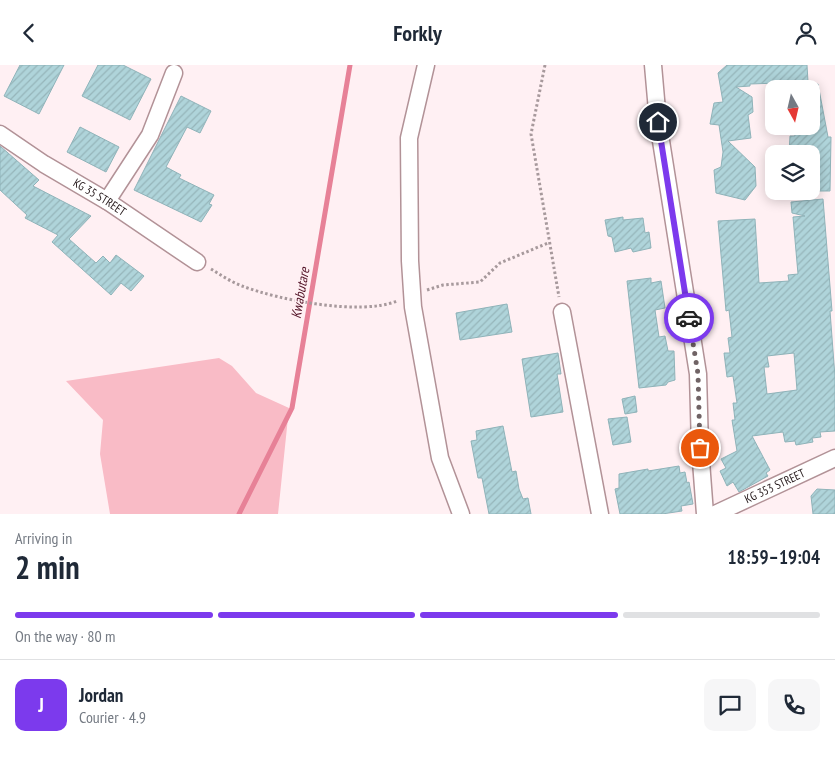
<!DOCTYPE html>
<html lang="en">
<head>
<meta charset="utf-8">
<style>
	body { margin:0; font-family:"PT Sans Narrow",sans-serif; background:#f6f6f7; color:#1f2937; height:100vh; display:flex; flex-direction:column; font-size:19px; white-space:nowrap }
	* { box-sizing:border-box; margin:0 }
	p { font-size:16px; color:#747a83 }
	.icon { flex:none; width:28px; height:28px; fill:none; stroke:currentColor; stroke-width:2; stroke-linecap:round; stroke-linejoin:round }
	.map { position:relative; height:449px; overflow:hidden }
	.sheet { display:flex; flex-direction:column; background:#fff; flex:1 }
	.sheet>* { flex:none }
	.needle { width:32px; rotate:172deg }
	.buttons { position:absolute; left:765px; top:15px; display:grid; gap:10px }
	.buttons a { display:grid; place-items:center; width:55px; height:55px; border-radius:10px; background:#fff; box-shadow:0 2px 12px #0003; font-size:25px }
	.pin { position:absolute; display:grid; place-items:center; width:42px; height:42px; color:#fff; margin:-21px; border:2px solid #fff; border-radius:50%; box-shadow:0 1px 5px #0007 }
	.courier { position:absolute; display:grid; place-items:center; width:50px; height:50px; margin:-25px; border:4px solid #7c3aed; border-radius:50%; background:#fff; color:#222; box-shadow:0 1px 6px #0007 }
	.overview em { font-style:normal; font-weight:700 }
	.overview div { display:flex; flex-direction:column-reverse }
	.overview { display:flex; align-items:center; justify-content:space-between; height:85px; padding:0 15px }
	h1 { font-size:32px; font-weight:700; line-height:38px }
	.bar { display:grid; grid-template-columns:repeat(4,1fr); gap:8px 5px; align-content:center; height:60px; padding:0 15px }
	.bar i { height:6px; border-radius:4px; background:#e0e1e3 }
	.bar .active { background:#7c3aed }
	.bar p { grid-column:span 4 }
	.line { display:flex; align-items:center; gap:12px; padding:0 15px; border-top:1px solid #e0e1e3 }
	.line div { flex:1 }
	.round { display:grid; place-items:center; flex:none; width:52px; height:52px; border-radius:10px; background:#f6f6f7 }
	header { display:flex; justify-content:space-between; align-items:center; height:65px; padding:0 15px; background:#fff; font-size:22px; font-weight:700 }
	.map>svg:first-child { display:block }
	.grass { fill:#f9bbc6 }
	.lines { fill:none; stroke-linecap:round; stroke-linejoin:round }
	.stream { stroke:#e78197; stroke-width:5 }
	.building { fill:url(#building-hatch); stroke:#8fb3b9; fill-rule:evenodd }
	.minor-casing { stroke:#b29297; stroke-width:19 }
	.path { stroke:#a7999c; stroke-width:3; stroke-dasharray:2.5 2.5; stroke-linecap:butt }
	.minor { stroke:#fff; stroke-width:16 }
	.done { stroke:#706365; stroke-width:5; stroke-dasharray:0 9 }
	.route { stroke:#7c3aed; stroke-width:6 }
	.labels { text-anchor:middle; stroke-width:4; stroke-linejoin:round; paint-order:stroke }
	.street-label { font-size:12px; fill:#231719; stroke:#fff0f3 }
	.water-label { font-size:14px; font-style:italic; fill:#511125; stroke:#fff0f3 }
</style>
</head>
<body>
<header><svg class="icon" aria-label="back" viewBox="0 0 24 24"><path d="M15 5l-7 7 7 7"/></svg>Forkly<svg class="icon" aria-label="person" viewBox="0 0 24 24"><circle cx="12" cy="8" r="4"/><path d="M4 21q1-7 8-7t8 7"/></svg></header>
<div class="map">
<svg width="835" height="449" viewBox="0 0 835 449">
	<defs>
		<pattern id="building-hatch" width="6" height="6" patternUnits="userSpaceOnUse" patternTransform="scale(1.25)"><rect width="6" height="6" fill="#afd4da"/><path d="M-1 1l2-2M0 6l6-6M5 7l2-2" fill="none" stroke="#96b5ba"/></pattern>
	</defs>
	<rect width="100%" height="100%" fill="#fff0f3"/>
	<path class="grass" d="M 219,293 L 232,301 L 256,328 L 289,343 L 278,449 L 110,449 L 100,389 L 103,355 L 66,316 Z"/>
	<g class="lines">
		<path class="stream" d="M 239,449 L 292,343 L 350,0"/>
	</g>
	<path class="building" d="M 20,0 L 64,0 L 39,49 L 4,31 Z
		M 98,0 L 123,0 L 151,14 L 130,55 L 82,31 Z
		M 727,0 L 807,0 L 808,17 L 750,19 L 750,21 L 736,22 L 752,32 L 753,47 L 748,50 L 751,73 L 728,76 L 755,102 L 756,121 L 745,135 L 716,128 L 714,105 L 721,102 L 723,87 L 719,60 L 710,59 L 714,38 L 723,37 L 718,8 Z
		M 811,19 L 818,19 L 828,72 L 831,72 L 830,126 L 811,126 L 811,89 L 789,89 L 790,71 L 795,71 L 793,61 L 811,61 Z
		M 181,31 L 211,46 L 200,68 L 187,62 L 166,102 L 181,110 L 179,113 L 214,130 L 209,139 L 212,140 L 201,157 L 134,125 Z
		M 80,62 L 119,82 L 106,107 L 67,87 Z
		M 0,81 L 39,115 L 33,121 L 91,151 L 69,174 L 96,198 L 103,191 L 110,198 L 116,190 L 144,211 L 131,226 L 121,218 L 111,230 L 52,177 L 58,170 L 25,153 L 27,150 L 0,125 Z
		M 823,134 L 832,246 L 830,246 L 835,312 L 835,366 L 820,367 L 821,372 L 812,373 L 813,377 L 796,380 L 795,376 L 785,377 L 783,367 L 752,371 L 770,405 L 766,408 L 768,411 L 739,427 L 733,417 L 727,421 L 720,406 L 726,403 L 721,394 L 737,386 L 732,355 L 735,355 L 733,338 L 737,338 L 733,311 L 727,312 L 724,288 L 730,288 L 728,273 L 732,272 L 729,245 L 726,246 L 718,156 L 755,154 L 759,218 L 789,216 L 788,210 L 798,209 L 793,152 L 805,151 L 792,148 L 791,137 ZM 794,288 L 797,325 L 767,329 L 764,302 L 769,302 L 767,291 Z
		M 623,152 L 623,155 L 643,153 L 645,168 L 649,167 L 651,183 L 633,187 L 631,183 L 615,187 L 612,172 L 608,171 L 605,155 Z
		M 651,213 L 651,218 L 661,216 L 665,243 L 655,245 L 659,272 L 665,271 L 668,286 L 674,286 L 675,315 L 668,317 L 666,320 L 639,323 L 627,216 Z
		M 507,239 L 512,267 L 460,275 L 456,248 Z
		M 558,288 L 561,309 L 557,309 L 563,347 L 531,352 L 522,294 Z
		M 635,331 L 637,347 L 625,349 L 622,334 Z
		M 627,352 L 631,377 L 613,380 L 608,354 Z
		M 503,361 L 512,407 L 516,406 L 519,424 L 523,434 L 528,433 L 531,449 L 489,449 L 482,413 L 478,413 L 471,376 L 477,375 L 476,366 Z
		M 679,401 L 680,408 L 685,407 L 687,418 L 689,417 L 693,439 L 681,441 L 682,446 L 662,449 L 620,449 L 615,424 L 619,423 L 619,409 L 648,404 L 648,406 Z
		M 817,424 L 835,425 L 835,449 L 813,449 L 811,431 Z"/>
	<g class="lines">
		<defs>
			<g id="minor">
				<path d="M 426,0 L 409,73 L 410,196 L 413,242 L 440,393 L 461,449"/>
				<path d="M 653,0 L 658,57 L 698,309 L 700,383 L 705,449"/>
				<path id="s1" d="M 0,69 L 44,99 L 107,136 L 197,197"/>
				<path d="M 107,136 L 150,70 L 174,8"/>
				<path d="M 562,247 L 600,449"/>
				<path id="s2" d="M 715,449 L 835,393"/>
			</g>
		</defs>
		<use href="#minor" class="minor-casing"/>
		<path class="path" d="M 545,0 L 531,69 L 559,232
			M 211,204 C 221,210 231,217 242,221 C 279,235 360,251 397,236
			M 427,225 L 443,220 L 480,217 L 500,198 L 548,178"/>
		<use href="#minor" class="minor"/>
	</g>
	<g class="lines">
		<path class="done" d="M 689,253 L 698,309 L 700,383"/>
		<path class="route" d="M 658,57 L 689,253"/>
	</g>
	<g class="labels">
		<g class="street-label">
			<text dy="4" stroke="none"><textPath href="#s1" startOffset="118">KG 35 STREET</textPath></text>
			<text dy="4" stroke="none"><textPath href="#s2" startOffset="66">KG 353 STREET</textPath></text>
		</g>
		<g class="water-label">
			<text transform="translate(300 228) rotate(-80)" y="5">Kwabutare</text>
		</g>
	</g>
</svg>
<div class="buttons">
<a><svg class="needle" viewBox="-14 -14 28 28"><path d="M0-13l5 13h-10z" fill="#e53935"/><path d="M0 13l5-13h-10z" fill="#747a83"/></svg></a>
<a><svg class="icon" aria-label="layers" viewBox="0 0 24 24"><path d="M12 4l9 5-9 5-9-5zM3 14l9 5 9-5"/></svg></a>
</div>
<div class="pin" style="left:700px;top:383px;background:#ea580c"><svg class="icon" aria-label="bag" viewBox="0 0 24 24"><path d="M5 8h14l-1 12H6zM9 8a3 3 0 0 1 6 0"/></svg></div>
<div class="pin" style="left:658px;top:57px;background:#1f2937"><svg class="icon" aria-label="home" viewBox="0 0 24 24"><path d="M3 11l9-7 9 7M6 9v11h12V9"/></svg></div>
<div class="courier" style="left:689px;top:253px"><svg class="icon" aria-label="car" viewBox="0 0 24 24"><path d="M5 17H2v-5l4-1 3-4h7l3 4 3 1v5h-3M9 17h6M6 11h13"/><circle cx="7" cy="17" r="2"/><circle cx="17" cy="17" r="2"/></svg></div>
</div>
<section class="sheet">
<div class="overview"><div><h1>2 min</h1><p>Arriving in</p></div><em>18:59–19:04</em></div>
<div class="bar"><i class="active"></i><i class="active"></i><i class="active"></i><i></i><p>On the way · 80 m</p></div>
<div class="line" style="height:90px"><b class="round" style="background:#7c3aed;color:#fff">J</b><div><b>Jordan</b><p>Courier · 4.9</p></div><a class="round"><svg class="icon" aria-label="chat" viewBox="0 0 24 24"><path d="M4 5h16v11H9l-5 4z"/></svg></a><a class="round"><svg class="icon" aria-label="phone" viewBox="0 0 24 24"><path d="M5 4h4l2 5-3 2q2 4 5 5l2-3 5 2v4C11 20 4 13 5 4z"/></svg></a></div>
</section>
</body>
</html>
